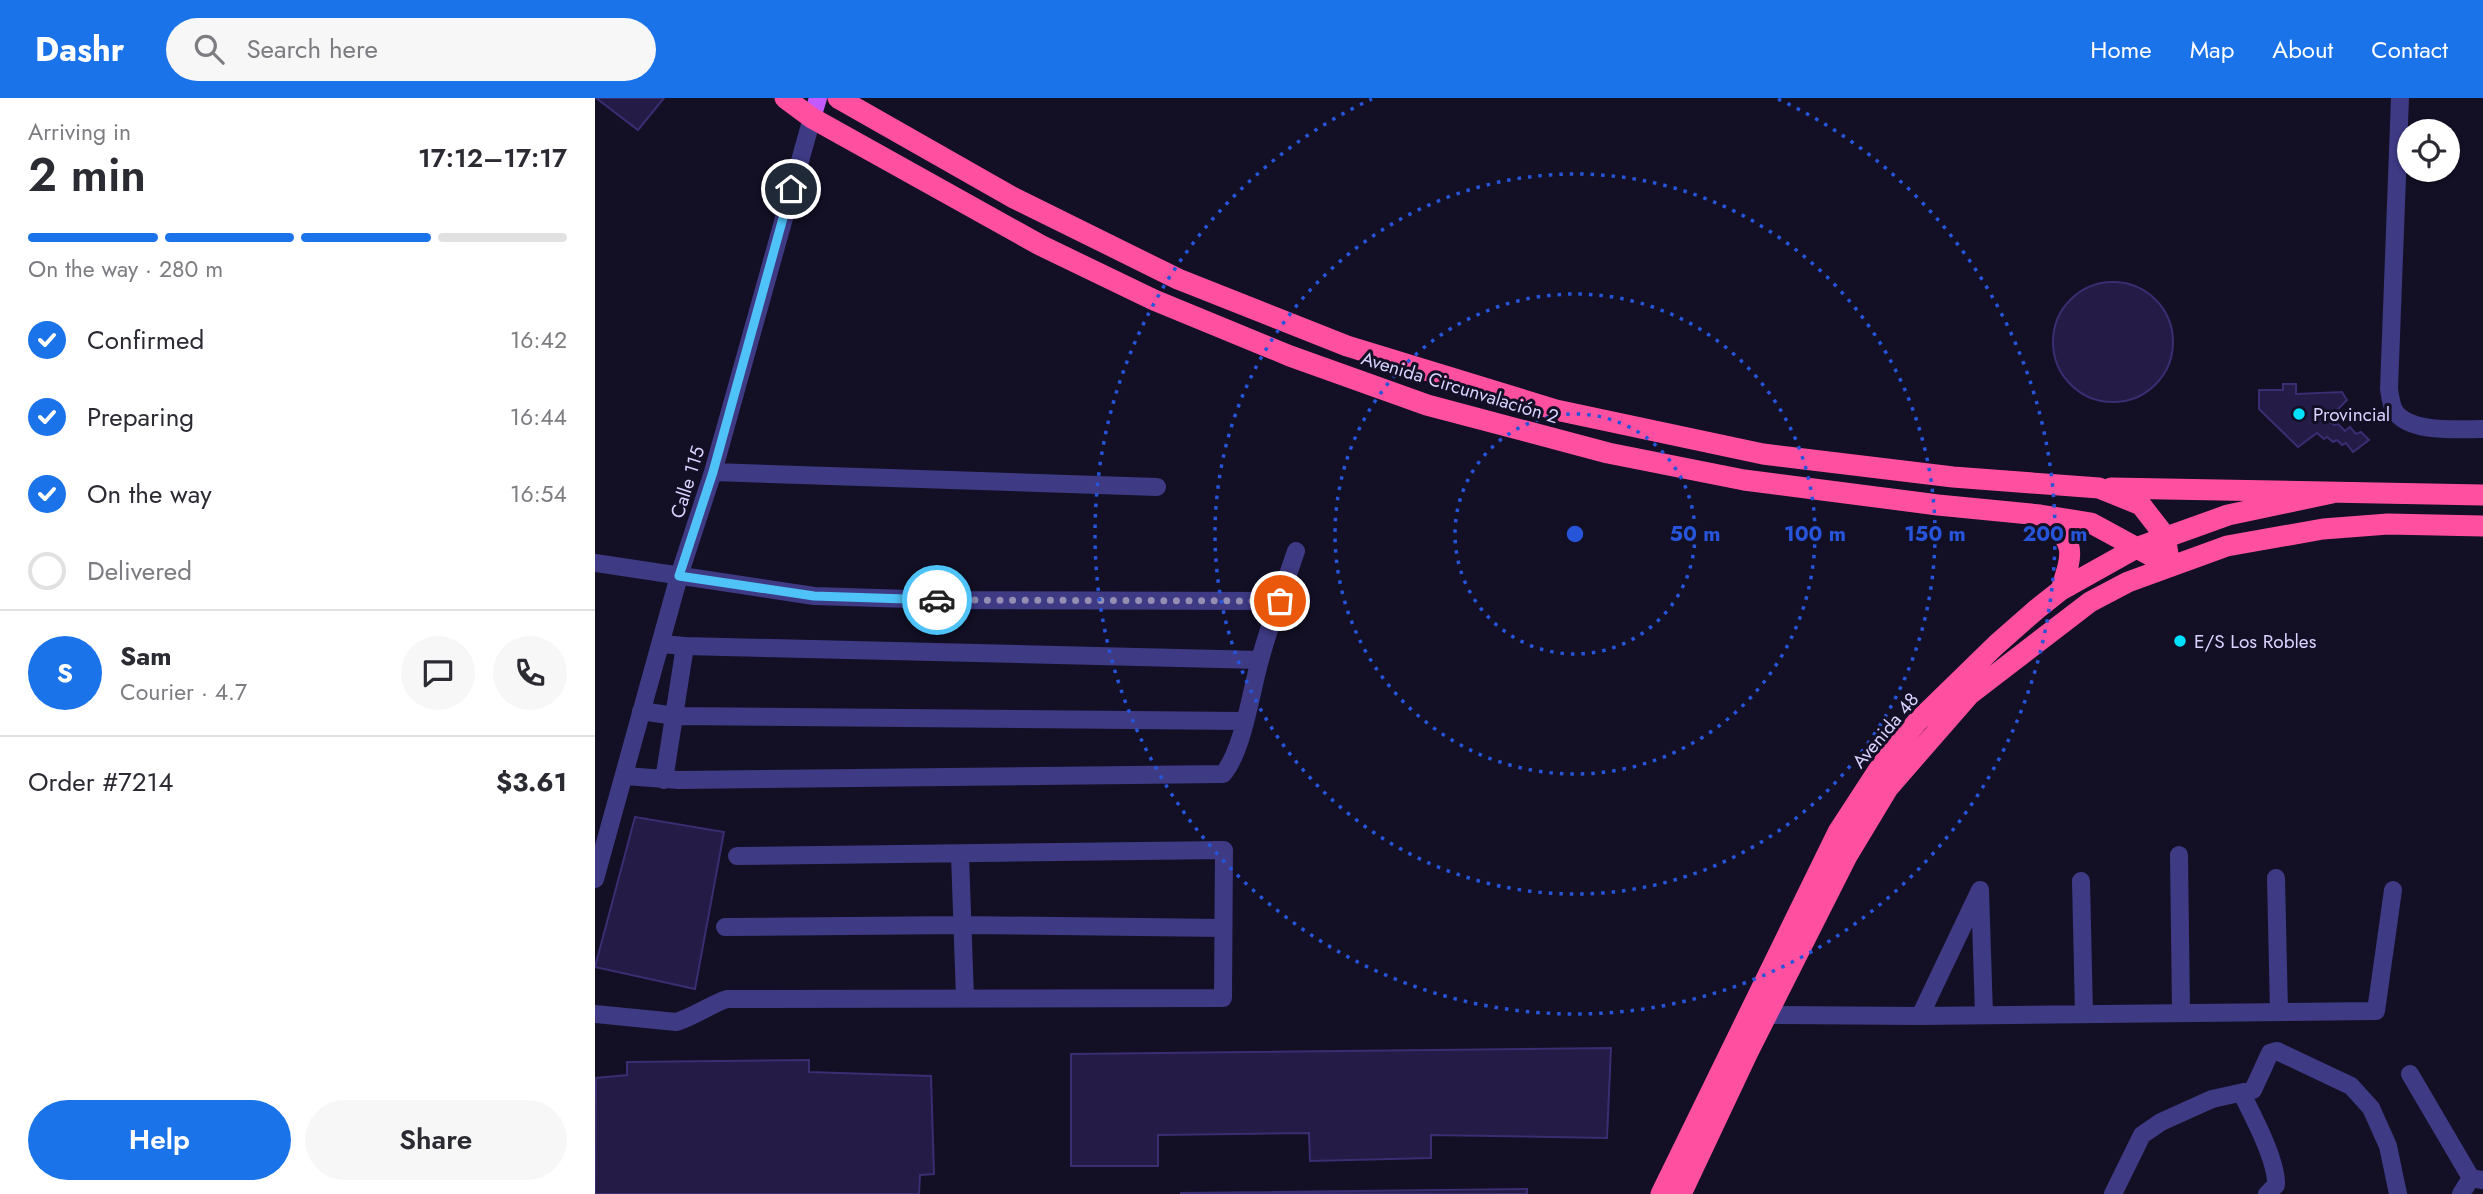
<!DOCTYPE html>
<html lang="en">
<head>
<meta charset="utf-8">
<style>
	body { margin:0; font-family:Jost,sans-serif; background:#f7f7f7; color:#2b2b33; height:100vh; display:flex; flex-direction:column; font-size:26px; white-space:nowrap }
	* { box-sizing:border-box; margin:0 }
	p { font-size:23px; color:#7c7c81 }
	.icon { flex:none; width:38px; height:38px; fill:none; stroke:currentColor; stroke-width:2; stroke-linecap:round; stroke-linejoin:round }
	.map { position:relative; flex:1; overflow:hidden }
	.side { display:flex; flex-direction:column; background:#fff; width:595px }
	.side>* { flex:none }
	.controls { position:absolute; left:1802px; top:21px; display:grid; gap:14px }
	.controls a { display:grid; place-items:center; width:63px; height:63px; border-radius:50%; background:#fff; box-shadow:0 2px 5px #0004; font-size:35px }
	.pin { position:absolute; display:grid; place-items:center; width:60px; height:60px; color:#fff; margin:-30px; border:4px solid #fff; border-radius:50%; box-shadow:0 2px 7px #0007 }
	.courier { position:absolute; display:grid; place-items:center; width:70px; height:70px; margin:-35px; border:5px solid #4fc3f7; border-radius:50%; background:#fff; color:#222; box-shadow:0 2px 9px #0007 }
	.headline em { font-style:normal; font-weight:600 }
	.headline div { display:flex; flex-direction:column-reverse }
	.headline { display:flex; align-items:center; justify-content:space-between; height:119px; padding:0 28px }
	h1 { font-size:46px; font-weight:600; line-height:52px }
	.bar { display:grid; grid-template-columns:repeat(4,1fr); gap:10px 7px; align-content:center; height:84px; padding:0 28px }
	.bar i { height:9px; border-radius:5px; background:#e1e1e2 }
	.bar .active { background:#1a73e8 }
	.bar p { grid-column:span 4 }
	.line { display:flex; align-items:center; gap:18px; padding:0 28px; border-top:2px solid #e1e1e2 }
	.line div { flex:1 }
	.round { display:grid; place-items:center; flex:none; width:74px; height:74px; border-radius:37px; background:#f7f7f7 }
	ol { padding:0 28px; list-style:none }
	li { display:flex; align-items:center; gap:21px; height:77px }
	li p { margin-inline-start:auto }
	li .icon { padding:7px; border-radius:50%; background:#1a73e8; color:#fff; stroke-width:4 }
	li:last-child { color:#7c7c81 }
	li i { width:38px; height:38px; border:4px solid #e1e1e2; border-radius:50% }
	.action { display:flex; gap:14px; margin-top:auto; padding:14px 28px }
	.action a { flex:1; height:80px; border-radius:42px; background:#1a73e8; color:#fff; font-size:28px; font-weight:600; line-height:80px; text-align:center }
	.action a+a { background:#f7f7f7; color:#2b2b33 }
	header { display:flex; align-items:center; gap:42px; box-sizing:border-box; height:98px; padding:0 35px; background:#1a73e8; color:#fff }
	header strong { font-size:33px }
	nav { display:flex; gap:38px; margin-inline-start:auto; font-size:24px }
	.search { width:490px; height:63px; background:#f7f7f7; display:flex; align-items:center; gap:18px; box-sizing:border-box; padding:0 24px; border-radius:38px; color:#7c7c81; font-size:26px }
	main { display:flex; flex:1; min-height:0 }
	.map>svg:first-child { display:block }
	.building { fill:#241b46; stroke:#3b2d72; stroke-width:2 }
	.lines { fill:none; stroke-linecap:round; stroke-linejoin:round }
	.minor { stroke:#3e3a84; stroke-width:18 }
	.major { stroke:#c35aff; stroke-width:18 }
	.highway { stroke:#ff4fa1; stroke-width:21 }
	.done { stroke:#948eb3; stroke-width:7; stroke-dasharray:0 12.6 }
	.route { stroke:#4fc3f7; stroke-width:9 }
	.ring { fill:none; stroke:#2655da; stroke-width:3.5; stroke-dasharray:3.5 7 }
	.poi-dot { fill:#00e1fe; stroke:#130f25; stroke-width:2.5 }
	.labels { text-anchor:middle; stroke-width:6; stroke-linejoin:round; paint-order:stroke }
	.street-label { font-size:19px; fill:#d9d3ff; stroke:#130f25 }
	.poi-label { font-size:19px; fill:#d9d3ff; stroke:#130f25; text-anchor:start }
	.centre { fill:#2655da; stroke:#130f25; stroke-width:3.5 }
	.ring-label { font-size:21px; text-anchor:middle; font-weight:bold; fill:#2655da; stroke:#130f25; stroke-width:6; stroke-linejoin:round; paint-order:stroke }
</style>
</head>
<body>
<header>
<strong>Dashr</strong>
<div class="search"><svg class="icon" aria-label="search" viewBox="0 0 24 24"><circle cx="10" cy="10" r="6"/><path d="M15 15l6 6"/></svg>Search here</div>
<nav><a>Home</a><a>Map</a><a>About</a><a>Contact</a></nav>
</header>
<main>
<section class="side">
<div class="headline"><div><h1>2 min</h1><p>Arriving in</p></div><em>17:12–17:17</em></div>
<div class="bar"><i class="active"></i><i class="active"></i><i class="active"></i><i></i><p>On the way · 280 m</p></div>
<ol>
<li><svg class="icon" aria-label="check" viewBox="0 0 24 24"><path d="M5 12l5 5 9-10"/></svg>Confirmed<p>16:42</p></li>
<li><svg class="icon" aria-label="check" viewBox="0 0 24 24"><path d="M5 12l5 5 9-10"/></svg>Preparing<p>16:44</p></li>
<li><svg class="icon" aria-label="check" viewBox="0 0 24 24"><path d="M5 12l5 5 9-10"/></svg>On the way<p>16:54</p></li>
<li><i></i>Delivered</li>
</ol>
<div class="line" style="height:126px"><b class="round" style="background:#1a73e8;color:#fff">S</b><div><b>Sam</b><p>Courier · 4.7</p></div><a class="round"><svg class="icon" aria-label="chat" viewBox="0 0 24 24"><path d="M4 5h16v11H9l-5 4z"/></svg></a><a class="round"><svg class="icon" aria-label="phone" viewBox="0 0 24 24"><path d="M5 4h4l2 5-3 2q2 4 5 5l2-3 5 2v4C11 20 4 13 5 4z"/></svg></a></div>
<div class="line" style="height:91px"><div>Order #7214</div><b>$3.61</b></div>
<div class="action"><a>Help</a><a>Share</a></div>
</section>
<div class="map">
<svg width="1888" height="1096" viewBox="0 0 1888 1096">
	<rect width="100%" height="100%" fill="#130f25"/>
	<path class="building" d="M 1,0 L 69,0 L 43,32 Z
		M1458 244a60 60 0 1 1 120 0a60 60 0 1 1-120 0Z
		M 1688,286 L 1701,286 L 1701,296 L 1747,294 L 1752,302 L 1733,321 L 1739,327 L 1743,326 L 1750,333 L 1755,329 L 1761,336 L 1766,334 L 1774,342 L 1758,354 L 1751,345 L 1747,347 L 1742,342 L 1738,344 L 1732,339 L 1729,341 L 1722,335 L 1703,349 L 1664,311 L 1664,292 L 1688,292 Z
		M 40,719 L 129,734 L 100,891 L 0,869 Z
		M 1016,950 L 1012,1040 L 836,1037 L 836,1060 L 715,1063 L 714,1035 L 563,1037 L 563,1068 L 476,1068 L 476,956 Z
		M 214,962 L 214,974 L 336,978 L 339,1076 L 325,1077 L 324,1096 L 0,1096 L 1,980 L 32,977 L 32,964 Z
		M 932,1091 L 932,1096 L 585,1095 Z"/>
	<g class="lines">
		<path class="minor" d="M 1805,0 L 1794,291 C 1795,297 1796,306 1799,312 C 1813,336 1865,331 1888,331
			M 118,374 L 562,389
			M 0,465 L 219,498 L 346,502 L 685,503
			M 66,546 L 90,548 L 665,562
			M 46,613 L 80,618 L 650,623
			M 30,678 L 84,682 L 628,676 C 648,653 656,593 665,562 C 675,525 689,489 701,453
			M 69,682 L 90,548
			M 365,757 L 370,900
			M 1584,757 L 1586,915
			M 1681,780 L 1684,914
			M 0,781 L 84,478 L 118,374 L 217,20
			M 1486,783 L 1489,916
			M 130,829 L 369,827 L 628,830
			M 0,916 L 81,924 C 99,919 114,907 132,901 L 628,900 L 629,752 L 142,758
			M 1173,917 L 1325,918 L 1781,913 L 1798,792
			M 1325,918 L 1385,792 L 1389,917
			M 1815,976 L 1876,1080
			M 1647,996 C 1658,1018 1682,1063 1681,1087 L 1672,1096
			M 1518,1096 L 1547,1037 L 1566,1024 L 1617,1001 L 1658,992 L 1675,955 L 1682,953 L 1756,988 L 1776,1010 L 1793,1048 L 1803,1096
			M 1866,1096 L 1876,1080 L 1888,1082"/>
		<path class="major" d="M 217,20 L 223,0"/>
		<path class="highway" d="M 190,0 L 217,20 L 445,147 L 559,202 L 695,258 L 832,307 L 1013,355 L 1149,382 L 1343,407 L 1445,417 L 1496,425 L 1575,468
			M 243,0 L 419,100 L 583,181 L 752,248 L 961,312 L 1168,356 L 1358,379 L 1504,390 L 1546,407 L 1570,438 L 1575,468
			M 1516,390 L 1888,397
			M 1447,418 C 1481,445 1479,451 1466,492
			M 1066,1096 L 1243,734 L 1286,668 L 1322,624 L 1401,547 L 1442,511 L 1466,492 L 1541,450 L 1633,417 L 1737,395
			M 1086,1096 L 1153,954 L 1252,758 L 1293,690 L 1374,597 L 1495,504 L 1533,484 L 1632,448 L 1728,431 L 1793,426 L 1888,428"/>
	</g>
	<g class="lines">
		<path class="done" d="M 342,502 L 685,503"/>
		<path class="route" d="M 196,91 L 118,374 L 84,478 L 219,498 L 342,502"/>
	</g>
	<g class="ring">
		<circle cx="980" cy="436" r="120"/>
		<circle cx="980" cy="436" r="240"/>
		<circle cx="980" cy="436" r="360"/>
		<path d="M1183 1A480 480 0 1 1 777 1"/>
	</g>
	<g class="poi-dot">
		<circle cx="1704" cy="316" r="7"/>
		<circle cx="1585" cy="543" r="7"/>
	</g>
	<g class="labels">
		<g class="street-label">
			<text transform="translate(865 289) rotate(17)" y="7">Avenida Circunvalación 2</text>
			<text transform="translate(92 384) rotate(-73)" y="7">Calle 115</text>
			<text transform="translate(1290 632) rotate(-50)" y="7">Avenida 48</text>
		</g>
		<g class="poi-label">
			<text x="1718" y="323">Provincial</text>
			<text x="1599" y="550">E/S Los Robles</text>
		</g>
	</g>
	<circle cx="980" cy="436" r="10" class="centre"/>
	<g class="ring-label">
		<text x="1100" y="443">50 m</text>
		<text x="1220" y="443">100 m</text>
		<text x="1340" y="443">150 m</text>
		<text x="1460" y="443">200 m</text>
	</g>
</svg>
<div class="controls">
<a><svg class="icon" aria-label="locate" viewBox="0 0 24 24"><circle cx="12" cy="12" r="6"/><path d="M12 2v4M12 18v4M2 12h4M18 12h4"/></svg></a>
</div>
<div class="pin" style="left:685px;top:503px;background:#ea580c"><svg class="icon" aria-label="bag" viewBox="0 0 24 24"><path d="M5 8h14l-1 12H6zM9 8a3 3 0 0 1 6 0"/></svg></div>
<div class="pin" style="left:196px;top:91px;background:#1f2937"><svg class="icon" aria-label="home" viewBox="0 0 24 24"><path d="M3 11l9-7 9 7M6 9v11h12V9"/></svg></div>
<div class="courier" style="left:342px;top:502px"><svg class="icon" aria-label="car" viewBox="0 0 24 24"><path d="M5 17H2v-5l4-1 3-4h7l3 4 3 1v5h-3M9 17h6M6 11h13"/><circle cx="7" cy="17" r="2"/><circle cx="17" cy="17" r="2"/></svg></div>
</div>
</main>
</body>
</html>
